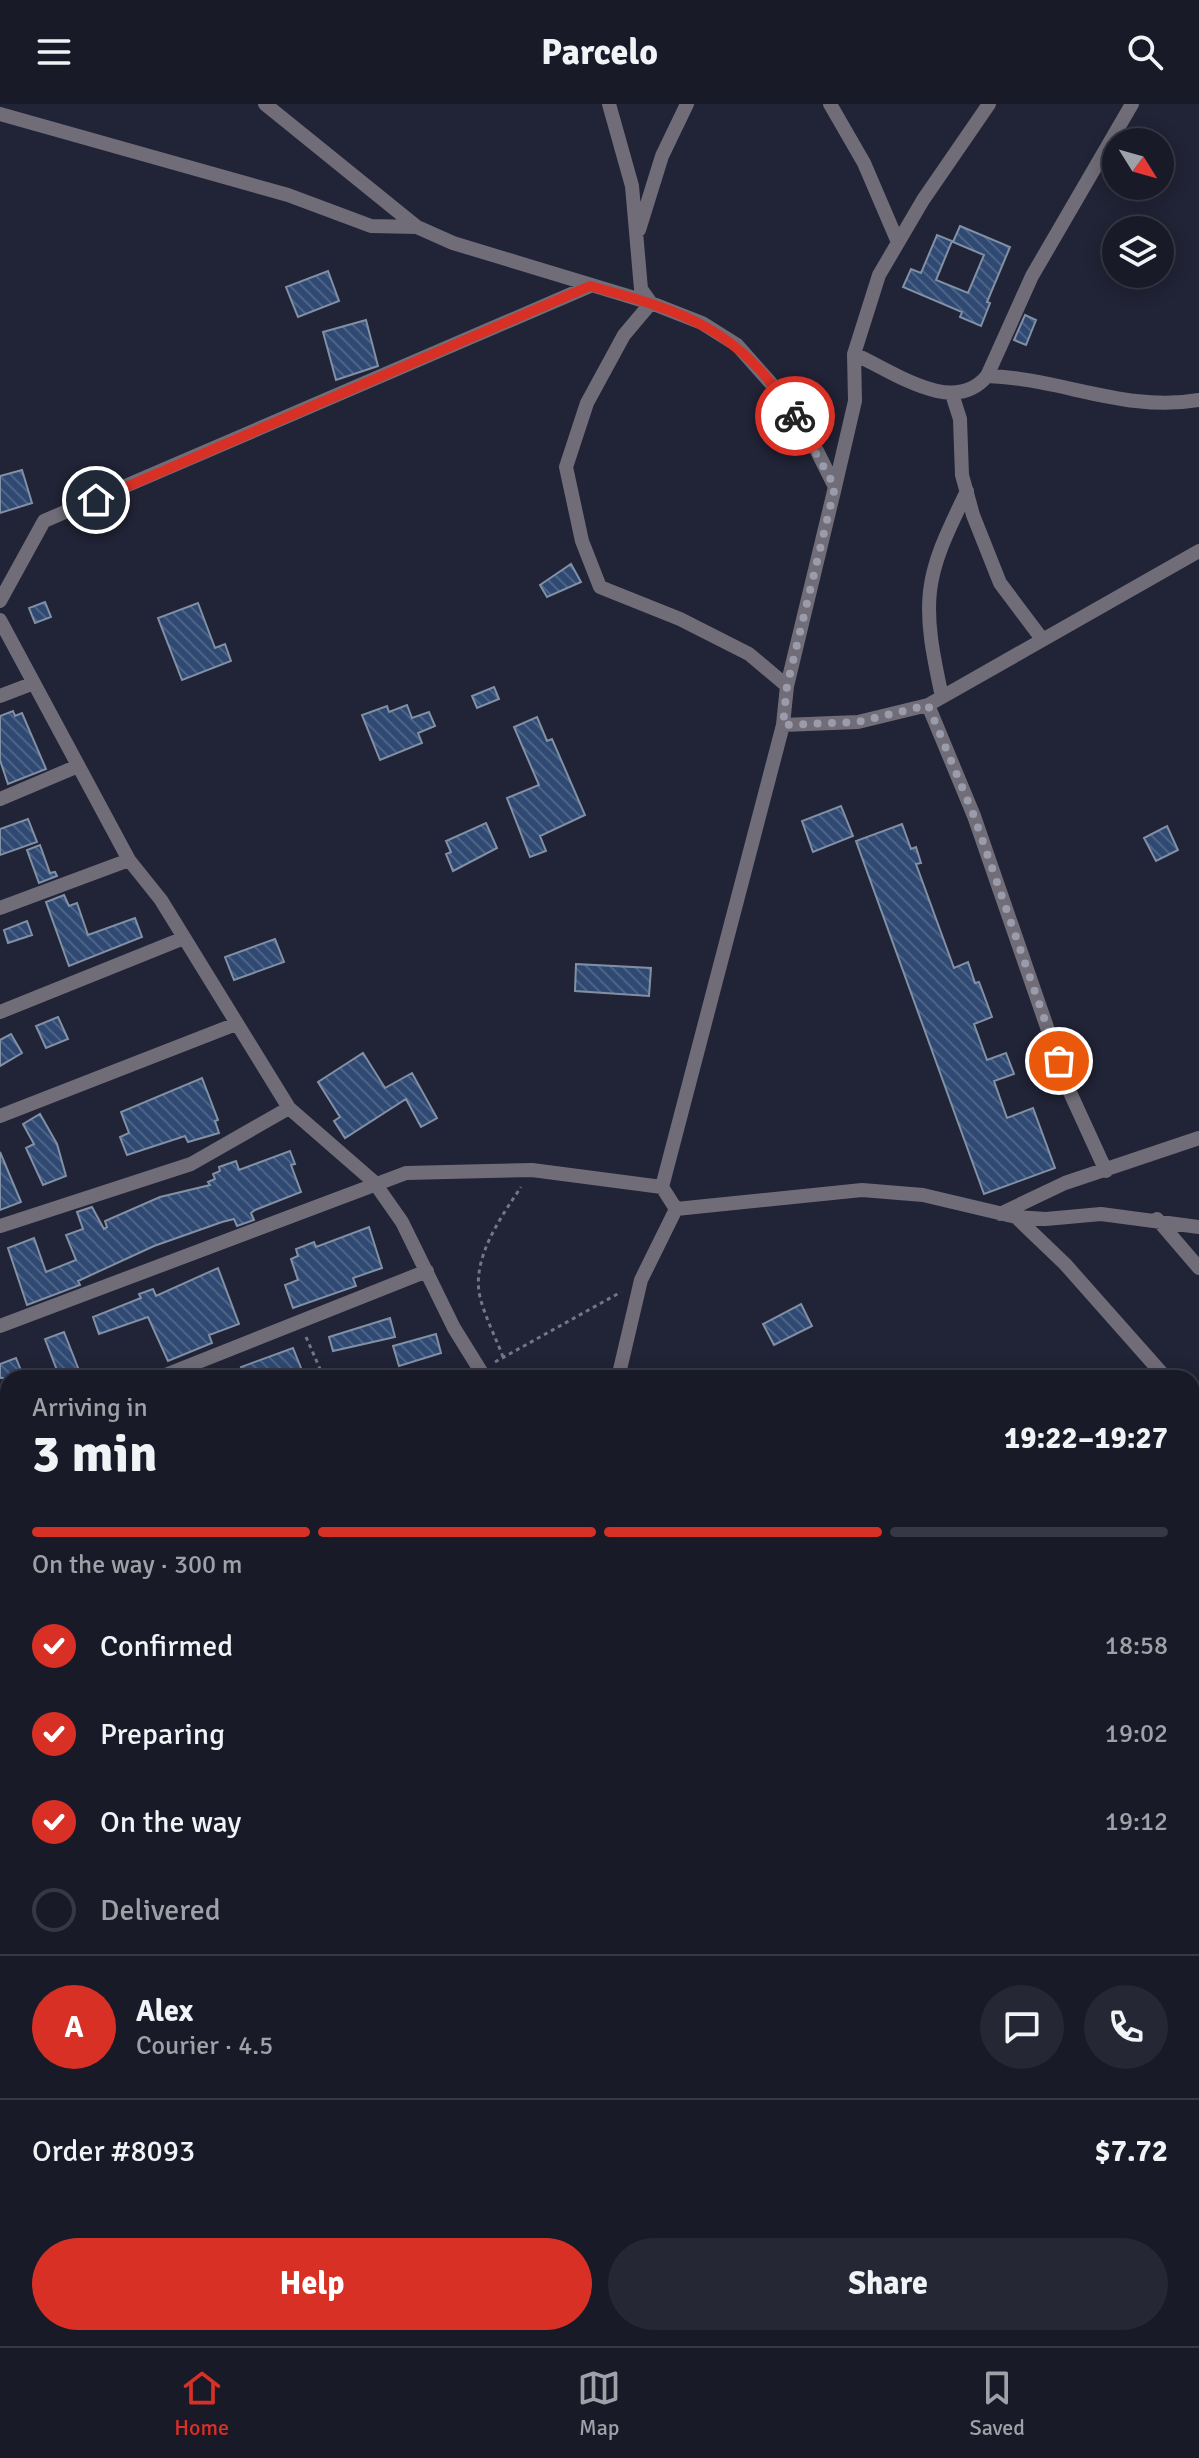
<!DOCTYPE html>
<html lang="en">
<head>
<meta charset="utf-8">
<style>
	body { margin:0; font-family:Signika,sans-serif; background:#262734; color:#f1f3f6; height:100vh; display:flex; flex-direction:column; font-size:30px; white-space:nowrap }
	* { box-sizing:border-box; margin:0 }
	p { font-size:26px; color:#9fa1a8 }
	.icon { flex:none; width:44px; height:44px; fill:none; stroke:currentColor; stroke-width:2; stroke-linecap:round; stroke-linejoin:round }
	.map { position:relative; flex:1; overflow:hidden }
	.side { position:absolute; left:0px; top:1266px; width:1200px; height:976px; display:flex; flex-direction:column; background:#191a28; border-radius:24px 24px 0 0; box-shadow:0 4px 20px #0003,0 0 0 2px #373845 }
	.side>* { flex:none }
	.needle { width:52px; rotate:127deg }
	.fabs { position:absolute; left:1102px; top:24px; display:grid; gap:16px }
	.fabs a { display:grid; place-items:center; width:72px; height:72px; border-radius:50%; background:#191a28; box-shadow:0 4px 20px #0003,0 0 0 2px #373845; font-size:40px }
	.pin { position:absolute; display:grid; place-items:center; width:68px; height:68px; color:#fff; margin:-34px; border:4px solid #fff; border-radius:50%; box-shadow:0 2px 8px #0007 }
	.courier { position:absolute; display:grid; place-items:center; width:80px; height:80px; margin:-40px; border:6px solid #d93025; border-radius:50%; background:#fff; color:#222; box-shadow:0 2px 10px #0007 }
	.head em { font-style:normal; font-weight:700 }
	.head div { display:flex; flex-direction:column-reverse }
	.head { display:flex; align-items:center; justify-content:space-between; height:136px; padding:0 32px }
	h1 { font-size:52px; font-weight:700; line-height:60px }
	.bar { display:grid; grid-template-columns:repeat(4,1fr); gap:12px 8px; align-content:center; height:96px; padding:0 32px }
	.bar i { height:10px; border-radius:6px; background:#373845 }
	.bar .active { background:#d93025 }
	.bar p { grid-column:span 4 }
	.line { display:flex; align-items:center; gap:20px; padding:0 32px; border-top:2px solid #373845 }
	.line div { flex:1 }
	.round { display:grid; place-items:center; flex:none; width:84px; height:84px; border-radius:42px; background:#262734 }
	ol { padding:0 32px; list-style:none }
	li { display:flex; align-items:center; gap:24px; height:88px }
	li p { margin-inline-start:auto }
	li .icon { padding:8px; border-radius:50%; background:#d93025; color:#fff; stroke-width:4 }
	li:last-child { color:#9fa1a8 }
	li i { width:44px; height:44px; border:4px solid #373845; border-radius:50% }
	.primary-button { display:flex; gap:16px; margin-top:auto; padding:16px 32px }
	.primary-button a { flex:1; height:92px; border-radius:48px; background:#d93025; color:#fff; font-size:32px; font-weight:700; line-height:92px; text-align:center }
	.primary-button a+a { background:#262734; color:#f1f3f6 }
	header { display:flex; justify-content:space-between; align-items:center; height:104px; padding:0 32px; background:#191a28; font-size:36px; font-weight:700 }
	.tabs { display:flex; justify-content:space-around; align-items:center; height:112px; border-top:2px solid #373845; background:#191a28; font-size:22px; color:#9fa1a8 }
	.tabs a { display:grid; justify-items:center; gap:4px }
	.tabs .active { color:#d93025 }
	.map>svg:first-child { display:block }
	.building { fill:url(#building-back-hatch); stroke:#8290a5; stroke-width:2 }
	.lines { fill:none; stroke-linecap:round; stroke-linejoin:round }
	.path { stroke:#747686; stroke-width:3; stroke-dasharray:4 4; stroke-linecap:butt }
	.minor { stroke:#706d78; stroke-width:14 }
	.done { stroke:#9a9cab; stroke-width:8; stroke-dasharray:0 14.4 }
	.route { stroke:#d93025; stroke-width:10 }
</style>
</head>
<body>
<header><svg class="icon" aria-label="menu" viewBox="0 0 24 24"><path d="M4 6h16M4 12h16M4 18h16"/></svg>Parcelo<svg class="icon" aria-label="search" viewBox="0 0 24 24"><circle cx="10" cy="10" r="6"/><path d="M15 15l6 6"/></svg></header>
<div class="map">
<svg width="1199" height="2242" viewBox="0 0 1199 2242">
	<defs>
		<pattern id="building-back-hatch" width="6" height="6" patternUnits="userSpaceOnUse" patternTransform="scale(2)"><rect width="6" height="6" fill="#2f4972"/><path d="M-1 5l2 2M0 0l6 6M5-1l2 2" fill="none" stroke="#4d6386"/></pattern>
	</defs>
	<rect width="100%" height="100%" fill="#212336"/>
	<path class="building" d="M 960,122 L 1010,143 L 987,198 L 990,199 L 981,222 L 960,213 L 962,208 L 903,183 L 911,165 L 921,169 L 937,131 L 952,137 L 936,176 L 968,189 L 984,151 L 953,138 Z
		M 328,167 L 339,197 L 298,213 L 286,183 Z
		M 1025,211 L 1036,216 L 1026,241 L 1014,236 Z
		M 366,216 L 378,262 L 336,276 L 323,228 Z
		M 22,366 L 32,399 L 0,409 L 0,372 Z
		M 571,460 L 581,478 L 547,493 L 540,481 Z
		M 45,498 L 51,513 L 35,519 L 29,504 Z
		M 198,499 L 215,544 L 225,540 L 231,557 L 182,576 L 158,514 Z
		M 494,583 L 499,595 L 477,604 L 472,592 Z
		M 407,601 L 412,614 L 429,608 L 435,622 L 418,629 L 422,639 L 380,656 L 362,611 L 387,602 L 389,608 Z
		M 13,607 L 15,612 L 22,609 L 46,665 L 8,680 L 0,656 L 0,612 Z
		M 537,613 L 547,637 L 552,635 L 585,711 L 540,732 L 546,747 L 530,753 L 507,694 L 539,681 L 514,623 Z
		M 841,702 L 853,732 L 813,748 L 802,717 Z
		M 28,715 L 37,738 L 0,751 L 0,725 Z
		M 486,719 L 497,744 L 453,767 L 446,750 L 451,748 L 446,737 Z
		M 902,720 L 911,745 L 916,743 L 921,759 L 916,760 L 954,864 L 968,858 L 975,879 L 979,878 L 992,913 L 974,920 L 987,956 L 1006,949 L 1014,970 L 994,977 L 1007,1014 L 1033,1004 L 1055,1064 L 984,1090 L 856,737 Z
		M 1167,722 L 1178,746 L 1156,757 L 1144,734 Z
		M 40,741 L 50,769 L 55,768 L 57,772 L 39,779 L 27,746 Z
		M 64,791 L 69,802 L 77,799 L 88,831 L 135,814 L 142,833 L 69,862 L 46,798 Z
		M 27,817 L 32,831 L 8,839 L 4,826 Z
		M 275,835 L 284,858 L 234,876 L 225,853 Z
		M 576,860 L 651,864 L 649,892 L 575,887 Z
		M 58,913 L 68,935 L 46,944 L 36,922 Z
		M 11,930 L 22,949 L 0,962 L 0,936 Z
		M 363,949 L 385,984 L 412,969 L 437,1014 L 421,1023 L 406,995 L 345,1034 L 334,1017 L 340,1013 L 318,978 Z
		M 202,974 L 218,1016 L 215,1017 L 219,1029 L 188,1038 L 185,1032 L 127,1051 L 120,1033 L 129,1029 L 121,1008 Z
		M 40,1010 L 57,1040 L 66,1072 L 43,1081 L 26,1044 L 34,1040 L 23,1020 Z
		M 290,1047 L 295,1060 L 291,1061 L 301,1088 L 255,1106 L 251,1109 L 254,1116 L 237,1122 L 234,1115 L 222,1118 L 154,1142 L 78,1177 L 80,1181 L 27,1201 L 8,1144 L 34,1134 L 46,1168 L 76,1156 L 66,1131 L 83,1125 L 77,1108 L 92,1103 L 104,1125 L 107,1123 L 105,1117 L 160,1093 L 210,1081 L 208,1078 L 215,1075 L 213,1070 L 220,1067 L 219,1063 L 236,1057 L 239,1066 Z
		M 0,1048 L 21,1098 L 0,1106 Z
		M 369,1123 L 382,1164 L 353,1174 L 356,1182 L 293,1204 L 285,1181 L 298,1176 L 291,1155 L 298,1152 L 296,1145 L 314,1138 L 316,1143 Z
		M 218,1164 L 239,1220 L 209,1231 L 212,1239 L 168,1257 L 148,1213 L 99,1230 L 93,1213 L 141,1194 L 139,1190 L 153,1185 L 156,1192 Z
		M 801,1200 L 812,1222 L 774,1241 L 763,1220 Z
		M 390,1214 L 395,1233 L 333,1247 L 329,1233 Z
		M 64,1228 L 82,1274 L 60,1274 L 45,1235 Z
		M 436,1230 L 441,1249 L 399,1262 L 393,1242 Z
		M 293,1244 L 305,1274 L 245,1274 L 241,1263 Z
		M 16,1254 L 24,1274 L 0,1274 L 0,1260 Z"/>
	<g class="lines">
		<path class="path" d="M 306,1233 L 324,1274
			M 503,1253 C 496,1234 485,1213 480,1193 C 471,1155 501,1113 521,1083
			M 495,1258 L 621,1188"/>
		<path class="minor" d="M 265,0 L 417,123 L 453,139 L 651,199 L 702,219 L 737,241 L 784,294 L 817,347 L 835,383 L 787,582 L 783,621 L 662,1083 L 676,1105 L 641,1176 L 618,1274
			M 609,0 L 632,82 L 641,185 L 651,199 L 624,231 L 587,299 L 566,363 L 582,437 L 600,483 L 680,515 L 749,550 L 787,582
			M 830,0 L 864,59 L 897,136
			M 0,10 L 288,91 L 371,122 L 417,123
			M 639,126 L 662,52 L 687,0
			M 854,250 C 893,267 953,313 987,272 L 1032,172 L 1132,0
			M 987,272 C 1060,274 1126,309 1199,296
			M 952,290 L 960,315 L 962,371 L 973,411 L 1000,479 L 1042,535
			M 835,383 L 855,297 L 854,250 L 879,171 L 923,96 L 989,0
			M 0,497 L 44,417 L 590,182
			M 0,516 L 129,756 L 161,796 L 289,1004 L 374,1078 L 402,1118 L 454,1224 L 485,1274
			M 0,592 L 34,579
			M 942,593 C 935,559 926,522 930,487 C 934,452 952,419 967,387
			M 928,601 L 974,712 L 1068,984 L 1106,1067
			M 783,621 L 858,618 L 928,601 L 1199,447
			M 0,695 L 78,662
			M 0,804 L 129,756
			M 0,908 L 184,834
			M 0,1012 L 236,920
			M 676,1105 L 862,1086 L 923,1091 L 1016,1113 L 1046,1115 L 1101,1110 L 1199,1123
			M 1000,1110 L 1065,1079 L 1199,1034
			M 1016,1113 L 1065,1160 L 1166,1274
			M 1157,1115 L 1199,1164
			M 0,1122 L 191,1060 L 289,1004
			M 0,1222 L 406,1069 L 532,1066 L 662,1083
			M 158,1274 L 427,1167
			M 1192,1303 L 1199,1313
			M 0,1333 L 8,1330
			M 1192,1604 L 1199,1604
			M 0,1795 L 8,1792
			M 0,1897 L 8,1898
			M 0,2090 L 8,2090
			M 1192,2180 L 1199,2182
			M 0,2191 L 8,2191
			M 538,2234 L 538,2242
			M 1177,2234 L 1181,2242
			M 668,2242 L 675,2234"/>
	</g>
	<g class="lines">
		<path class="done" d="M 795,312 L 835,383 L 787,582 L 783,621 L 858,618 L 928,601 L 974,712 L 1059,957"/>
		<path class="route" d="M 96,396 L 590,182 C 686,208 738,224 795,312"/>
	</g>
</svg>
<div class="fabs">
<a><svg class="needle" viewBox="-14 -14 28 28"><path d="M0-13l5 13h-10z" fill="#e53935"/><path d="M0 13l5-13h-10z" fill="#9fa1a8"/></svg></a>
<a><svg class="icon" aria-label="layers" viewBox="0 0 24 24"><path d="M12 4l9 5-9 5-9-5zM3 14l9 5 9-5"/></svg></a>
</div>
<div class="pin" style="left:1059px;top:957px;background:#ea580c"><svg class="icon" aria-label="bag" viewBox="0 0 24 24"><path d="M5 8h14l-1 12H6zM9 8a3 3 0 0 1 6 0"/></svg></div>
<div class="pin" style="left:96px;top:396px;background:#1f2937"><svg class="icon" aria-label="home" viewBox="0 0 24 24"><path d="M3 11l9-7 9 7M6 9v11h12V9"/></svg></div>
<div class="courier" style="left:795px;top:312px"><svg class="icon" aria-label="bike" viewBox="0 0 24 24"><circle cx="6" cy="16" r="4"/><circle cx="18" cy="16" r="4"/><path d="M6 16l4-8h5l3 8M10 8l3 8H6M13 5h3"/></svg></div>
<section class="side">
<div class="head"><div><h1>3 min</h1><p>Arriving in</p></div><em>19:22–19:27</em></div>
<div class="bar"><i class="active"></i><i class="active"></i><i class="active"></i><i></i><p>On the way · 300 m</p></div>
<ol>
<li><svg class="icon" aria-label="check" viewBox="0 0 24 24"><path d="M5 12l5 5 9-10"/></svg>Confirmed<p>18:58</p></li>
<li><svg class="icon" aria-label="check" viewBox="0 0 24 24"><path d="M5 12l5 5 9-10"/></svg>Preparing<p>19:02</p></li>
<li><svg class="icon" aria-label="check" viewBox="0 0 24 24"><path d="M5 12l5 5 9-10"/></svg>On the way<p>19:12</p></li>
<li><i></i>Delivered</li>
</ol>
<div class="line" style="height:144px"><b class="round" style="background:#d93025;color:#fff">A</b><div><b>Alex</b><p>Courier · 4.5</p></div><a class="round"><svg class="icon" aria-label="chat" viewBox="0 0 24 24"><path d="M4 5h16v11H9l-5 4z"/></svg></a><a class="round"><svg class="icon" aria-label="phone" viewBox="0 0 24 24"><path d="M5 4h4l2 5-3 2q2 4 5 5l2-3 5 2v4C11 20 4 13 5 4z"/></svg></a></div>
<div class="line" style="height:104px"><div>Order #8093</div><b>$7.72</b></div>
<div class="primary-button"><a>Help</a><a>Share</a></div>
</section>
</div>
<nav class="tabs">
<a class="active"><svg class="icon" aria-label="home" viewBox="0 0 24 24"><path d="M3 11l9-7 9 7M6 9v11h12V9"/></svg>Home</a>
<a><svg class="icon" aria-label="map" viewBox="0 0 24 24"><path d="M3 6l6-2 6 2 6-2v14l-6 2-6-2-6 2zM9 4v14M15 6v14"/></svg>Map</a>
<a><svg class="icon" aria-label="saved" viewBox="0 0 24 24"><path d="M7 4h10v16l-5-4-5 4z"/></svg>Saved</a>
</nav>
</body>
</html>
